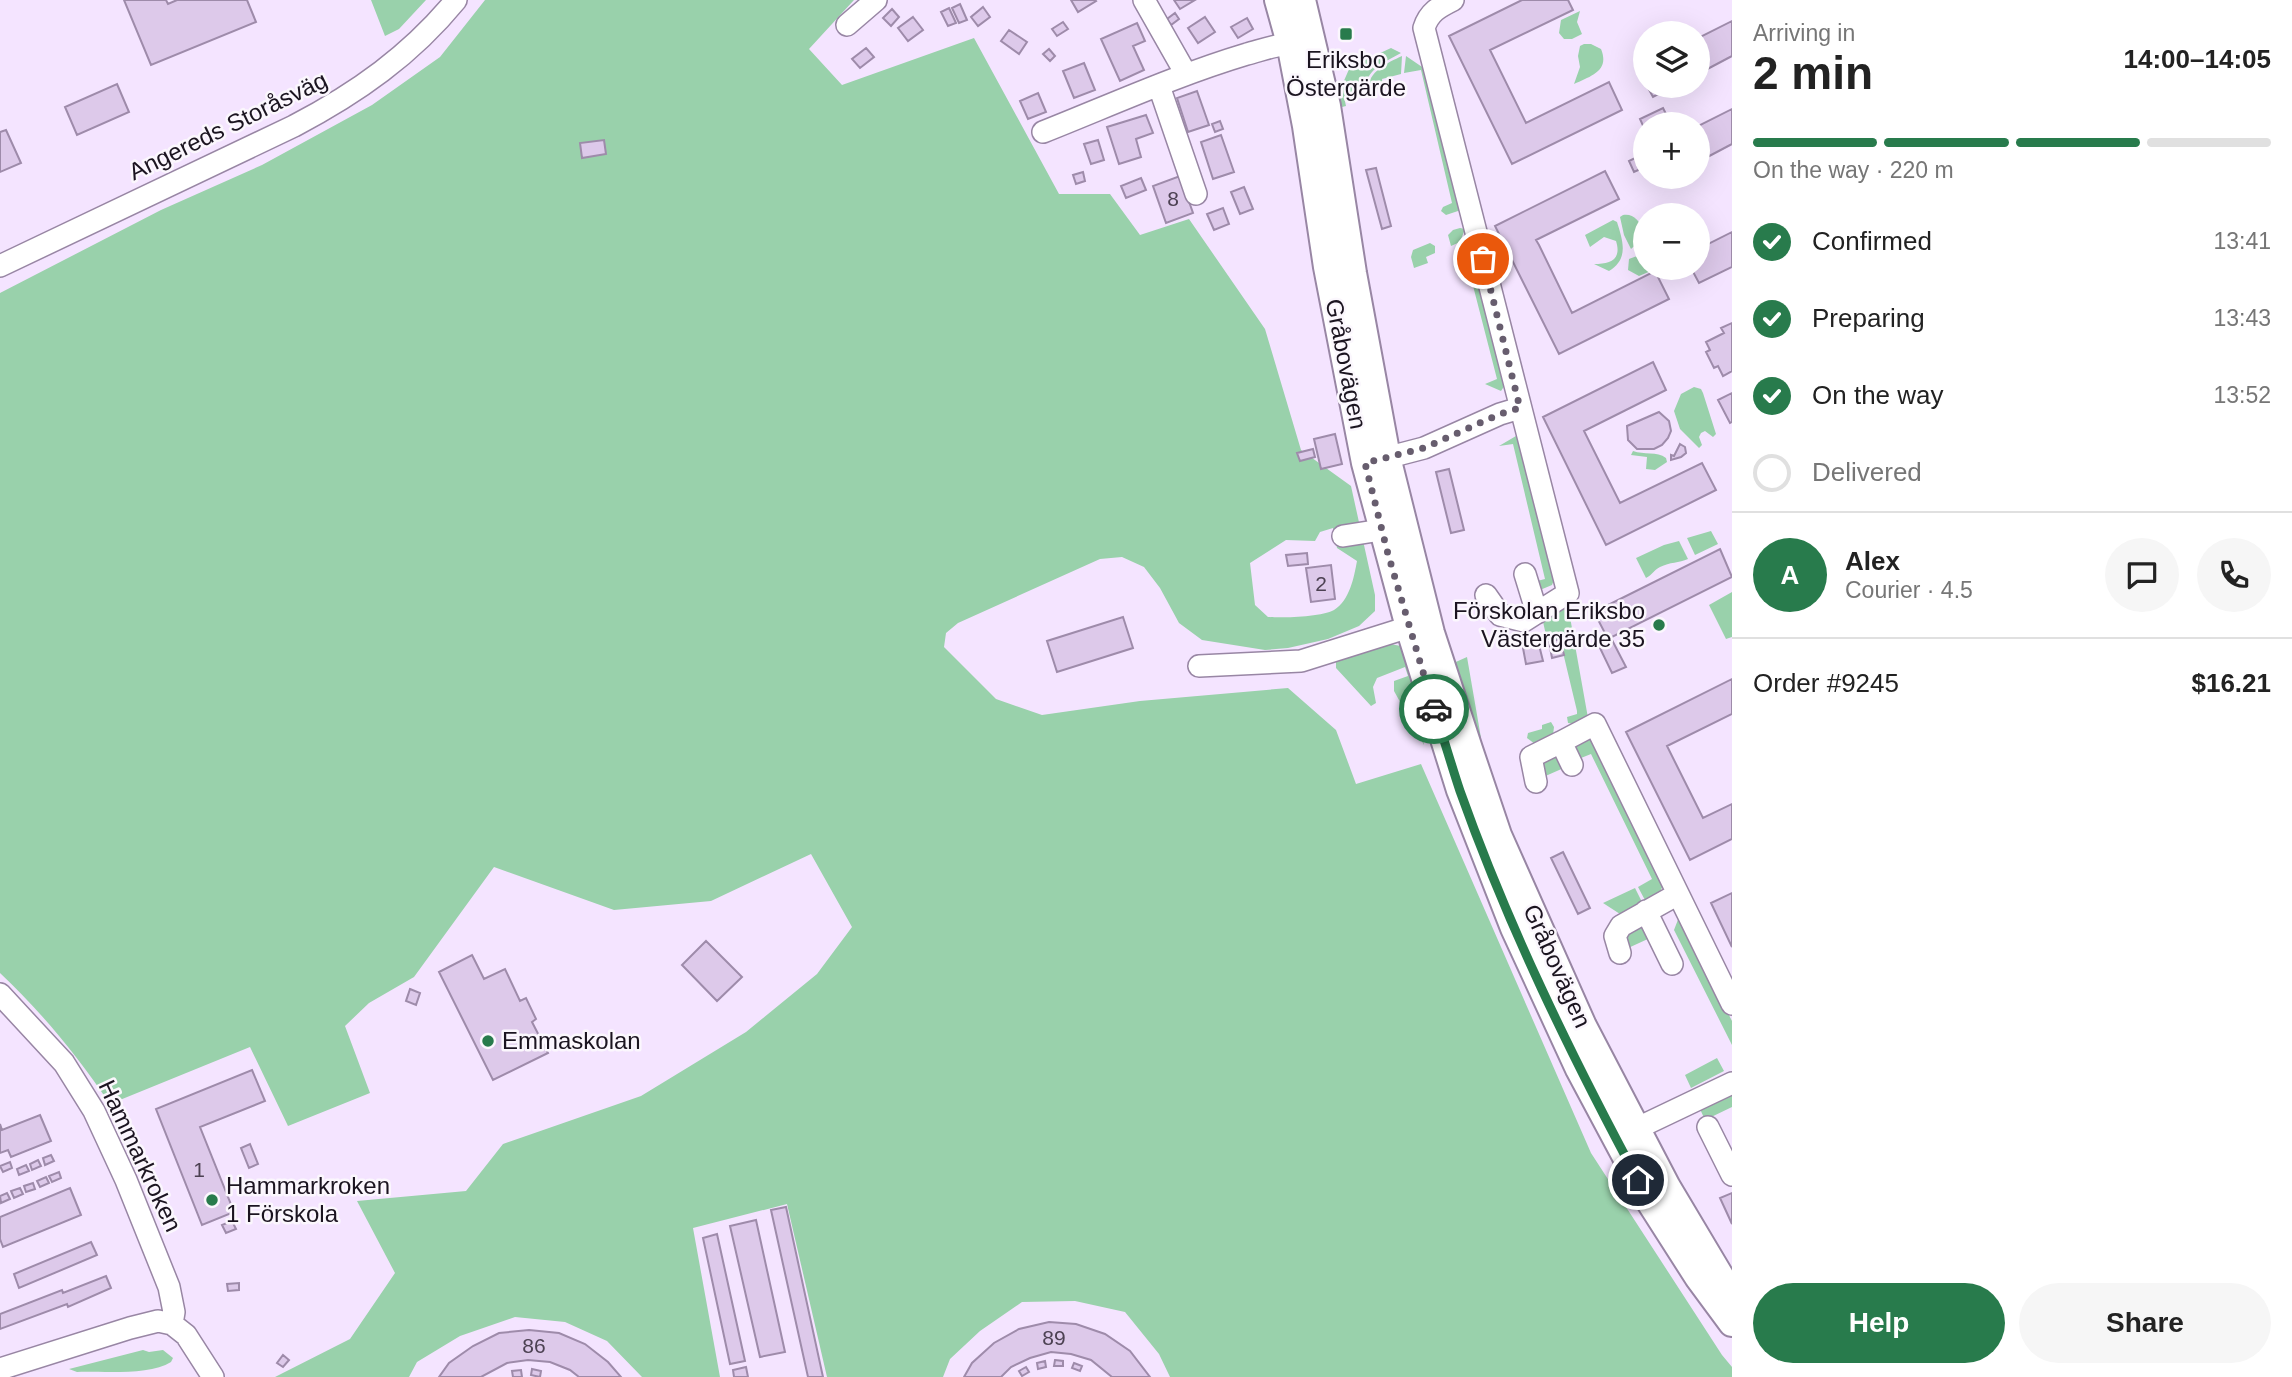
<!DOCTYPE html>
<html lang="en">
<head>
<meta charset="utf-8">
<style>
	body { margin:0; font-family:Arial,sans-serif; background:#f6f6f6; color:#222; height:100vh; display:flex; flex-direction:column; font-size:26px; white-space:nowrap }
	* { box-sizing:border-box; margin:0 }
	p { font-size:23px; color:#767676 }
	.icon { flex:none; width:38px; height:38px; fill:none; stroke:currentColor; stroke-width:2; stroke-linecap:round; stroke-linejoin:round }
	.map { position:relative; flex:1; overflow:hidden }
	.drawer { display:flex; flex-direction:column; background:#fff; width:560px }
	.drawer>* { flex:none }
	.buttons { position:absolute; left:1633px; top:21px; display:grid; gap:14px }
	.buttons a { display:grid; place-items:center; width:77px; height:77px; border-radius:50%; background:#fff; box-shadow:0 7px 28px #0002; font-size:35px }
	.pin { position:absolute; display:grid; place-items:center; width:60px; height:60px; color:#fff; margin:-30px; border:4px solid #fff; border-radius:50%; box-shadow:0 2px 7px #0007 }
	.courier { position:absolute; display:grid; place-items:center; width:70px; height:70px; margin:-35px; border:5px solid #287b4c; border-radius:50%; background:#fff; color:#222; box-shadow:0 2px 9px #0007 }
	.summary em { font-style:normal; font-weight:600 }
	.summary div { display:flex; flex-direction:column-reverse }
	.summary { display:flex; align-items:center; justify-content:space-between; height:119px; padding:0 21px }
	h1 { font-size:46px; font-weight:600; line-height:52px }
	.bar { display:grid; grid-template-columns:repeat(4,1fr); gap:10px 7px; align-content:center; height:84px; padding:0 21px }
	.bar i { height:9px; border-radius:5px; background:#e0e0e0 }
	.bar .on { background:#287b4c }
	.bar p { grid-column:span 4 }
	.line { display:flex; align-items:center; gap:18px; padding:0 21px; border-top:2px solid #e0e0e0 }
	.line div { flex:1 }
	.round { display:grid; place-items:center; flex:none; width:74px; height:74px; border-radius:37px; background:#f6f6f6 }
	ol { padding:0 21px; list-style:none }
	li { display:flex; align-items:center; gap:21px; height:77px }
	li p { margin-inline-start:auto }
	li .icon { padding:7px; border-radius:50%; background:#287b4c; color:#fff; stroke-width:4 }
	li:last-child { color:#767676 }
	li i { width:38px; height:38px; border:4px solid #e0e0e0; border-radius:50% }
	.primary-button { display:flex; gap:14px; margin-top:auto; padding:14px 21px }
	.primary-button a { flex:1; height:80px; border-radius:42px; background:#287b4c; color:#fff; font-size:28px; font-weight:600; line-height:80px; text-align:center }
	.primary-button a+a { background:#f6f6f6; color:#222 }
	main { display:flex; flex:1; min-height:0 }
	.map>svg:first-child { display:block }
	.green { fill:#99d1ab; fill-rule:evenodd }
	.building { fill:#ddc9ea; stroke:#9e8baa; stroke-width:2 }
	.lines { fill:none; stroke-linecap:round; stroke-linejoin:round }
	.minor-casing { stroke:#9886a4; stroke-width:24 }
	.major-casing { stroke:#9886a4; stroke-width:30 }
	.minor { stroke:#fff; stroke-width:21 }
	.major { stroke:#fff; stroke-width:26 }
	.done { stroke:#675d6e; stroke-width:7; stroke-dasharray:0 12.6 }
	.route { stroke:#287b4c; stroke-width:9 }
	.poi-dot { fill:#287b4c; stroke:#fbf7fd; stroke-width:2.5 }
	.labels { text-anchor:middle; stroke-width:5; stroke-linejoin:round; paint-order:stroke }
	.number-label { font-size:21px; fill:#4c4152 }
	.poi-label { font-size:24px; fill:#1b1420; stroke:#fbf7fd; text-anchor:start }
	.street-label { font-size:24px; fill:#1b1420; stroke:#fbf7fd }
</style>
</head>
<body>
<main>
<div class="map">
<svg width="1732" height="1377" viewBox="0 0 1732 1377">
	<rect width="100%" height="100%" fill="#f4e4ff"/>
	<path class="green" d="M 371,0 L 426,0 L 399,29 L 385,36 Z
		M 485,0 L 854,0 L 809,49 L 842,85 L 974,38 L 1059,194 L 1110,194 L 1140,235 L 1189,219 L 1265,329 L 1301,450 L 1351,486 L 1375,595 L 1375,611 L 1359,626 L 1328,639 L 1288,648 L 1265,650 L 1202,640 L 1179,623 L 1160,588 L 1144,567 L 1122,557 L 1100,559 L 958,623 L 946,633 L 944,647 L 996,699 L 1042,715 L 1140,701 L 1288,688 L 1336,730 L 1356,784 L 1421,764 L 1591,1153 L 1722,1355 L 1732,1367 L 1732,1377 L 1170,1377 L 1159,1354 L 1125,1312 L 1075,1301 L 1022,1302 L 980,1331 L 950,1359 L 943,1377 L 827,1377 L 787,1204 L 693,1228 L 720,1377 L 642,1377 L 607,1341 L 565,1322 L 515,1317 L 460,1336 L 417,1362 L 409,1377 L 275,1377 L 350,1339 L 395,1273 L 357,1201 L 466,1191 L 503,1144 L 641,1096 L 746,1032 L 817,974 L 852,927 L 811,854 L 711,901 L 614,910 L 494,867 L 414,977 L 369,1003 L 345,1026 L 370,1093 L 288,1126 L 250,1047 L 110,1104 C 76,1054 44,1015 0,973 L 0,293 L 161,210 L 262,165 L 372,105 L 440,57 ZM 1333,528 L 1337,548 L 1357,561 C 1354,577 1350,600 1334,610 C 1321,617 1283,618 1268,617 L 1255,605 L 1250,563 L 1286,540 L 1315,541 L 1320,532 Z
		M 1580,11 L 1577,22 L 1582,34 L 1572,39 L 1564,39 L 1559,33 L 1561,20 Z
		M 1584,44 L 1591,44 L 1601,49 C 1610,71 1591,76 1574,84 L 1580,67 L 1578,56 L 1580,46 Z
		M 1391,48 L 1401,53 C 1384,63 1365,69 1365,92 L 1344,97 L 1346,106 L 1338,108 L 1339,92 L 1350,67 Z
		M 1402,56 L 1401,74 L 1382,79 L 1383,87 L 1368,91 C 1367,72 1387,63 1402,56 Z
		M 1406,56 L 1428,71 L 1461,210 L 1446,215 L 1441,211 L 1443,207 L 1452,203 L 1421,70 L 1404,73 Z
		M 1623,215 C 1633,213 1640,221 1643,230 L 1641,240 L 1631,249 L 1624,235 L 1620,217 Z
		M 1613,220 L 1617,222 C 1623,241 1629,259 1609,271 L 1594,264 C 1610,264 1622,260 1616,241 L 1604,237 L 1590,247 L 1585,235 Z
		M 1460,228 L 1465,229 L 1460,242 L 1451,246 L 1448,235 L 1453,230 Z
		M 1467,233 L 1505,385 L 1501,391 L 1485,384 L 1497,379 L 1462,243 Z
		M 1430,243 L 1435,246 L 1435,253 L 1426,257 L 1428,263 L 1414,268 L 1411,257 L 1413,250 Z
		M 1645,253 L 1645,268 L 1658,268 L 1639,276 L 1628,270 L 1629,259 Z
		M 1694,387 L 1701,389 L 1703,393 L 1716,434 L 1713,437 L 1705,431 L 1701,433 L 1699,437 L 1702,445 L 1699,448 L 1680,429 L 1674,411 L 1681,394 Z
		M 1516,436 L 1520,443 L 1554,580 L 1552,585 L 1540,590 L 1533,582 L 1545,579 L 1513,444 L 1499,446 Z
		M 1633,451 C 1644,455 1657,451 1666,458 L 1667,462 L 1655,470 L 1646,469 L 1647,457 L 1631,455 Z
		M 1711,531 L 1718,544 L 1695,555 L 1687,538 Z
		M 1679,541 L 1688,559 C 1679,563 1670,562 1660,567 C 1654,570 1652,575 1646,578 L 1636,558 L 1664,545 Z
		M 1732,592 L 1732,637 L 1726,639 L 1709,605 Z
		M 1562,602 L 1570,617 L 1588,718 L 1575,724 L 1568,723 L 1567,717 L 1577,714 L 1577,711 L 1560,640 L 1547,640 L 1542,617 Z
		M 1390,644 L 1401,646 L 1417,695 L 1424,745 L 1394,691 L 1394,681 L 1408,676 L 1405,667 L 1377,678 L 1373,687 L 1376,703 L 1371,706 L 1336,668 L 1336,662 Z
		M 1467,657 L 1481,738 L 1478,739 L 1449,665 Z
		M 1551,722 L 1554,727 L 1553,735 L 1535,744 L 1527,738 L 1528,733 L 1542,729 L 1542,725 Z
		M 1588,739 L 1593,742 L 1663,885 L 1659,895 L 1646,902 L 1638,887 L 1652,879 L 1591,754 L 1576,760 L 1573,748 L 1575,743 Z
		M 1555,753 L 1566,767 L 1541,778 L 1537,766 Z
		M 1635,888 L 1643,904 L 1620,914 L 1603,903 Z
		M 1679,917 L 1732,1021 L 1732,1045 L 1674,930 Z
		M 1642,922 L 1650,938 L 1626,949 L 1623,936 Z
		M 1717,1058 L 1724,1071 L 1691,1088 L 1685,1075 Z
		M 1732,1095 L 1732,1107 L 1705,1120 L 1700,1109 Z
		M 143,1350 L 149,1352 L 163,1350 L 173,1358 L 171,1362 C 149,1376 103,1371 77,1372 L 69,1369 Z"/>
	<path class="building" d="M 124,0 L 166,0 L 168,4 L 177,0 L 247,0 L 256,22 L 151,65 Z
		M 1071,0 L 1095,0 L 1096,1 L 1078,12 Z
		M 1174,0 L 1195,0 L 1180,9 Z
		M 1522,0 L 1568,0 L 1573,10 L 1490,50 L 1526,123 L 1609,82 L 1622,110 L 1512,164 L 1449,36 Z
		M 960,4 L 967,20 L 959,23 L 952,8 Z
		M 983,7 L 990,17 L 978,26 L 971,17 Z
		M 949,8 L 956,23 L 948,26 L 941,12 Z
		M 892,9 L 899,17 L 891,26 L 883,18 Z
		M 1175,13 L 1179,19 L 1171,25 L 1167,19 Z
		M 913,17 L 923,30 L 908,41 L 898,28 Z
		M 1205,17 L 1215,32 L 1198,43 L 1188,28 Z
		M 1247,18 L 1253,29 L 1238,38 L 1231,27 Z
		M 1732,21 L 1732,56 L 1698,74 L 1698,38 Z
		M 1063,22 L 1068,29 L 1057,36 L 1052,29 Z
		M 1137,23 L 1145,41 L 1133,46 L 1144,70 L 1120,81 L 1101,39 Z
		M 1009,30 L 1027,42 L 1019,54 L 1001,41 Z
		M 866,48 L 874,57 L 860,68 L 852,59 Z
		M 1049,49 L 1055,56 L 1050,61 L 1043,54 Z
		M 1084,63 L 1095,90 L 1074,98 L 1063,71 Z
		M 1645,65 L 1645,82 L 1638,68 Z
		M 117,84 L 129,112 L 77,135 L 65,107 Z
		M 1647,86 L 1674,86 L 1653,97 Z
		M 1197,91 L 1209,125 L 1188,132 L 1177,98 Z
		M 1038,93 L 1046,112 L 1028,119 L 1020,101 Z
		M 1663,108 L 1671,124 L 1645,124 L 1645,130 L 1640,119 Z
		M 1732,109 L 1732,144 L 1698,162 L 1698,126 Z
		M 1146,115 L 1153,133 L 1136,139 L 1141,157 L 1119,164 L 1107,127 Z
		M 1220,121 L 1223,129 L 1215,132 L 1212,124 Z
		M 6,130 L 21,163 L 0,172 L 0,132 Z
		M 1221,135 L 1234,172 L 1213,179 L 1201,142 Z
		M 604,140 L 606,154 L 582,158 L 580,143 Z
		M 1098,140 L 1104,160 L 1091,164 L 1084,144 Z
		M 1645,153 L 1645,167 L 1634,172 L 1629,161 Z
		M 1376,168 L 1391,226 L 1382,229 L 1366,170 Z
		M 1605,171 L 1619,199 L 1536,240 L 1539,245 L 1572,313 L 1655,271 L 1669,299 L 1559,354 L 1495,226 Z
		M 1083,172 L 1085,181 L 1076,184 L 1073,175 Z
		M 1180,176 L 1193,213 L 1166,223 L 1153,186 Z
		M 1141,178 L 1146,190 L 1126,198 L 1121,186 Z
		M 1244,187 L 1253,209 L 1240,214 L 1231,192 Z
		M 1223,208 L 1229,224 L 1214,230 L 1207,214 Z
		M 1732,232 L 1732,267 L 1699,283 L 1691,268 L 1698,268 L 1698,249 Z
		M 1732,323 L 1732,371 L 1723,376 L 1718,366 L 1714,368 L 1706,352 L 1710,350 L 1706,342 L 1724,333 L 1721,328 Z
		M 1653,362 L 1666,390 L 1584,431 L 1620,503 L 1702,463 L 1716,490 L 1606,545 L 1543,417 Z
		M 1732,393 L 1732,422 L 1730,423 L 1718,400 Z
		M 1659,412 L 1669,421 L 1671,431 L 1668,438 L 1662,445 L 1654,449 L 1637,449 L 1628,440 L 1627,426 Z
		M 1335,434 L 1342,464 L 1321,469 L 1314,439 Z
		M 1680,444 L 1685,447 L 1686,453 L 1681,457 L 1671,460 L 1671,455 L 1674,456 Z
		M 1313,449 L 1315,457 L 1300,461 L 1297,453 Z
		M 1449,469 L 1464,530 L 1451,533 L 1436,472 Z
		M 1720,549 L 1732,577 L 1608,639 L 1594,612 Z
		M 1307,553 L 1308,564 L 1288,566 L 1286,555 Z
		M 1331,565 L 1335,599 L 1311,602 L 1306,568 Z
		M 1123,617 L 1133,648 L 1057,672 L 1047,641 Z
		M 1560,639 L 1564,655 L 1552,658 L 1549,642 Z
		M 1612,640 L 1626,667 L 1612,673 L 1599,646 Z
		M 1539,645 L 1543,661 L 1526,664 L 1523,648 Z
		M 1732,679 L 1732,714 L 1667,746 L 1703,818 L 1732,804 L 1732,839 L 1690,860 L 1626,732 Z
		M 1563,852 L 1590,908 L 1578,914 L 1551,858 Z
		M 1732,893 L 1732,947 L 1711,903 Z
		M 706,941 L 742,977 L 717,1001 L 682,965 Z
		M 472,955 L 484,979 L 505,969 L 520,1001 L 526,998 L 536,1019 L 532,1022 L 548,1053 L 493,1080 L 439,972 Z
		M 410,989 L 420,993 L 416,1005 L 406,1001 Z
		M 252,1070 L 265,1101 L 200,1127 L 234,1212 L 202,1225 L 156,1109 Z
		M 40,1115 L 51,1141 L 11,1157 L 8,1150 L 0,1153 L 0,1124 L 2,1130 Z
		M 250,1144 L 258,1164 L 249,1168 L 241,1148 Z
		M 51,1155 L 54,1161 L 45,1165 L 43,1158 Z
		M 38,1160 L 41,1166 L 32,1170 L 30,1164 Z
		M 10,1162 L 12,1168 L 3,1172 L 0,1166 Z
		M 26,1165 L 29,1171 L 19,1175 L 17,1169 Z
		M 59,1172 L 61,1178 L 52,1182 L 49,1176 Z
		M 46,1177 L 49,1183 L 40,1187 L 37,1181 Z
		M 33,1183 L 35,1189 L 26,1192 L 24,1186 Z
		M 20,1188 L 23,1194 L 14,1198 L 11,1191 Z
		M 70,1188 L 81,1215 L 3,1247 L 0,1239 L 0,1217 Z
		M 7,1193 L 10,1199 L 1,1203 L 0,1196 Z
		M 1732,1193 L 1732,1224 L 1720,1198 Z
		M 786,1207 L 823,1377 L 808,1377 L 771,1210 Z
		M 756,1220 L 785,1352 L 760,1357 L 730,1226 Z
		M 232,1221 L 236,1229 L 226,1233 L 222,1225 Z
		M 717,1234 L 745,1361 L 730,1364 L 703,1238 Z
		M 91,1242 L 97,1255 L 19,1288 L 14,1274 Z
		M 106,1276 L 111,1288 L 68,1307 L 67,1304 L 0,1329 L 0,1314 L 62,1290 L 63,1293 Z
		M 239,1283 L 239,1290 L 228,1291 L 227,1284 Z
		M 1049,1322 L 1076,1324 L 1105,1334 L 1130,1351 L 1150,1377 L 1112,1377 L 1091,1360 L 1071,1354 L 1051,1352 L 1030,1358 L 1011,1367 L 1001,1377 L 964,1377 L 972,1363 L 994,1343 L 1019,1329 Z
		M 529,1330 L 559,1333 L 585,1344 L 608,1362 L 621,1377 L 579,1377 L 570,1370 L 550,1362 L 528,1360 L 507,1363 L 481,1377 L 439,1377 L 449,1363 L 473,1346 L 499,1333 Z
		M 283,1355 L 289,1360 L 283,1367 L 277,1363 Z
		M 1055,1360 L 1063,1361 L 1063,1366 L 1054,1366 Z
		M 1045,1361 L 1046,1367 L 1038,1369 L 1037,1363 Z
		M 1074,1363 L 1082,1366 L 1080,1371 L 1072,1368 Z
		M 746,1367 L 748,1377 L 734,1377 L 733,1370 Z
		M 1026,1367 L 1029,1372 L 1022,1376 L 1019,1371 Z
		M 532,1369 L 541,1371 L 540,1377 L 531,1375 Z
		M 521,1370 L 522,1377 L 513,1377 L 512,1371 Z"/>
	<g class="lines">
		<defs>
			<path id="minor" d="M 1144,0 L 1186,74
				M 1453,0 C 1439,7 1429,12 1424,28 L 1568,593 L 1524,621 L 1500,615 L 1486,595
				M 847,25 L 876,0
				M 1159,86 L 1196,194
				M 1043,132 C 1111,105 1177,75 1247,54 C 1266,49 1285,41 1305,45
				M 0,266 L 294,126 C 357,93 411,55 456,0
				M 1374,461 L 1424,448 L 1500,414 L 1520,408
				M 1343,536 L 1381,530
				M 1525,574 L 1537,613
				M 1199,666 L 1301,661 L 1409,627 L 1422,633
				M 1572,765 L 1561,742 L 1595,724 L 1732,1004
				M 1536,782 L 1531,757 L 1561,742
				M 1646,911 L 1672,964
				M 1620,953 L 1615,936 L 1621,926 L 1678,894
				M 0,994 L 64,1063 L 94,1111 L 126,1180 L 169,1287 L 174,1312 L 172,1324
				M 1708,1127 L 1732,1175
				M 1623,1135 L 1732,1083
				M 0,1369 L 130,1328 L 158,1321 L 172,1324 L 186,1335 L 213,1377"/>
			<path id="major" d="M 1278,0 L 1290,43 L 1306,126 L 1327,267 L 1365,463 L 1409,627 L 1460,790 L 1514,928 L 1579,1069 L 1650,1202 L 1698,1277 L 1732,1323
				M 1302,0 L 1327,106 L 1353,273 L 1387,457 L 1431,633 L 1469,749 L 1498,835 L 1583,1026 L 1667,1187 L 1732,1296"/>
		</defs>
		<use href="#minor" class="minor-casing"/>
		<use href="#major" class="major-casing"/>
		<use href="#minor" class="minor"/>
		<use href="#major" class="major"/>
	</g>
	<g class="lines">
		<path class="done" d="M 1434,709 L 1388,554 L 1365,463 L 1424,448 L 1500,414 L 1520,408 L 1483,259"/>
		<path class="route" d="M 1434,709 C 1443,736 1451,764 1460,791 C 1508,926 1571,1055 1638,1180"/>
	</g>
	<g class="poi-dot">
		<rect x="1339" y="27" width="14" height="14" rx="3.5"/>
		<circle cx="1659" cy="625" r="7"/>
		<circle cx="488" cy="1041" r="7"/>
		<circle cx="212" cy="1200" r="7"/>
	</g>
	<g class="labels">
		<g class="number-label">
			<text x="1173" y="206">8</text>
			<text x="1321" y="591">2</text>
			<text x="199" y="1177">1</text>
			<text x="1054" y="1345">89</text>
			<text x="534" y="1353">86</text>
		</g>
		<g class="poi-label">
			<text x="1346" y="68" text-anchor="middle">Eriksbo<tspan x="1346" dy="28">Östergärde</tspan></text>
			<text x="1645" y="619" text-anchor="end">Förskolan Eriksbo<tspan x="1645" dy="28">Västergärde 35</tspan></text>
			<text x="502" y="1049">Emmaskolan</text>
			<text x="226" y="1194">Hammarkroken<tspan x="226" dy="28">1 Förskola</tspan></text>
		</g>
		<g class="street-label">
			<text transform="translate(228 126) rotate(-26)" y="8">Angereds Storåsväg</text>
			<text transform="translate(1346 364) rotate(79)" y="8">Gråbovägen</text>
			<text transform="translate(1557 966) rotate(66)" y="8">Gråbovägen</text>
			<text transform="translate(140 1156) rotate(65)" y="8">Hammarkroken</text>
		</g>
	</g>
</svg>
<div class="buttons">
<a><svg class="icon" aria-label="layers" viewBox="0 0 24 24"><path d="M12 4l9 5-9 5-9-5zM3 14l9 5 9-5"/></svg></a>
<a>+</a>
<a>−</a>
</div>
<div class="pin" style="left:1483px;top:259px;background:#ea580c"><svg class="icon" aria-label="bag" viewBox="0 0 24 24"><path d="M5 8h14l-1 12H6zM9 8a3 3 0 0 1 6 0"/></svg></div>
<div class="pin" style="left:1638px;top:1180px;background:#1f2937"><svg class="icon" aria-label="home" viewBox="0 0 24 24"><path d="M3 11l9-7 9 7M6 9v11h12V9"/></svg></div>
<div class="courier" style="left:1434px;top:709px"><svg class="icon" aria-label="car" viewBox="0 0 24 24"><path d="M5 17H2v-5l4-1 3-4h7l3 4 3 1v5h-3M9 17h6M6 11h13"/><circle cx="7" cy="17" r="2"/><circle cx="17" cy="17" r="2"/></svg></div>
</div>
<section class="drawer">
<div class="summary"><div><h1>2 min</h1><p>Arriving in</p></div><em>14:00–14:05</em></div>
<div class="bar"><i class="on"></i><i class="on"></i><i class="on"></i><i></i><p>On the way · 220 m</p></div>
<ol>
<li><svg class="icon" aria-label="check" viewBox="0 0 24 24"><path d="M5 12l5 5 9-10"/></svg>Confirmed<p>13:41</p></li>
<li><svg class="icon" aria-label="check" viewBox="0 0 24 24"><path d="M5 12l5 5 9-10"/></svg>Preparing<p>13:43</p></li>
<li><svg class="icon" aria-label="check" viewBox="0 0 24 24"><path d="M5 12l5 5 9-10"/></svg>On the way<p>13:52</p></li>
<li><i></i>Delivered</li>
</ol>
<div class="line" style="height:126px"><b class="round" style="background:#287b4c;color:#fff">A</b><div><b>Alex</b><p>Courier · 4.5</p></div><a class="round"><svg class="icon" aria-label="chat" viewBox="0 0 24 24"><path d="M4 5h16v11H9l-5 4z"/></svg></a><a class="round"><svg class="icon" aria-label="phone" viewBox="0 0 24 24"><path d="M5 4h4l2 5-3 2q2 4 5 5l2-3 5 2v4C11 20 4 13 5 4z"/></svg></a></div>
<div class="line" style="height:91px"><div>Order #9245</div><b>$16.21</b></div>
<div class="primary-button"><a>Help</a><a>Share</a></div>
</section>
</main>
</body>
</html>
